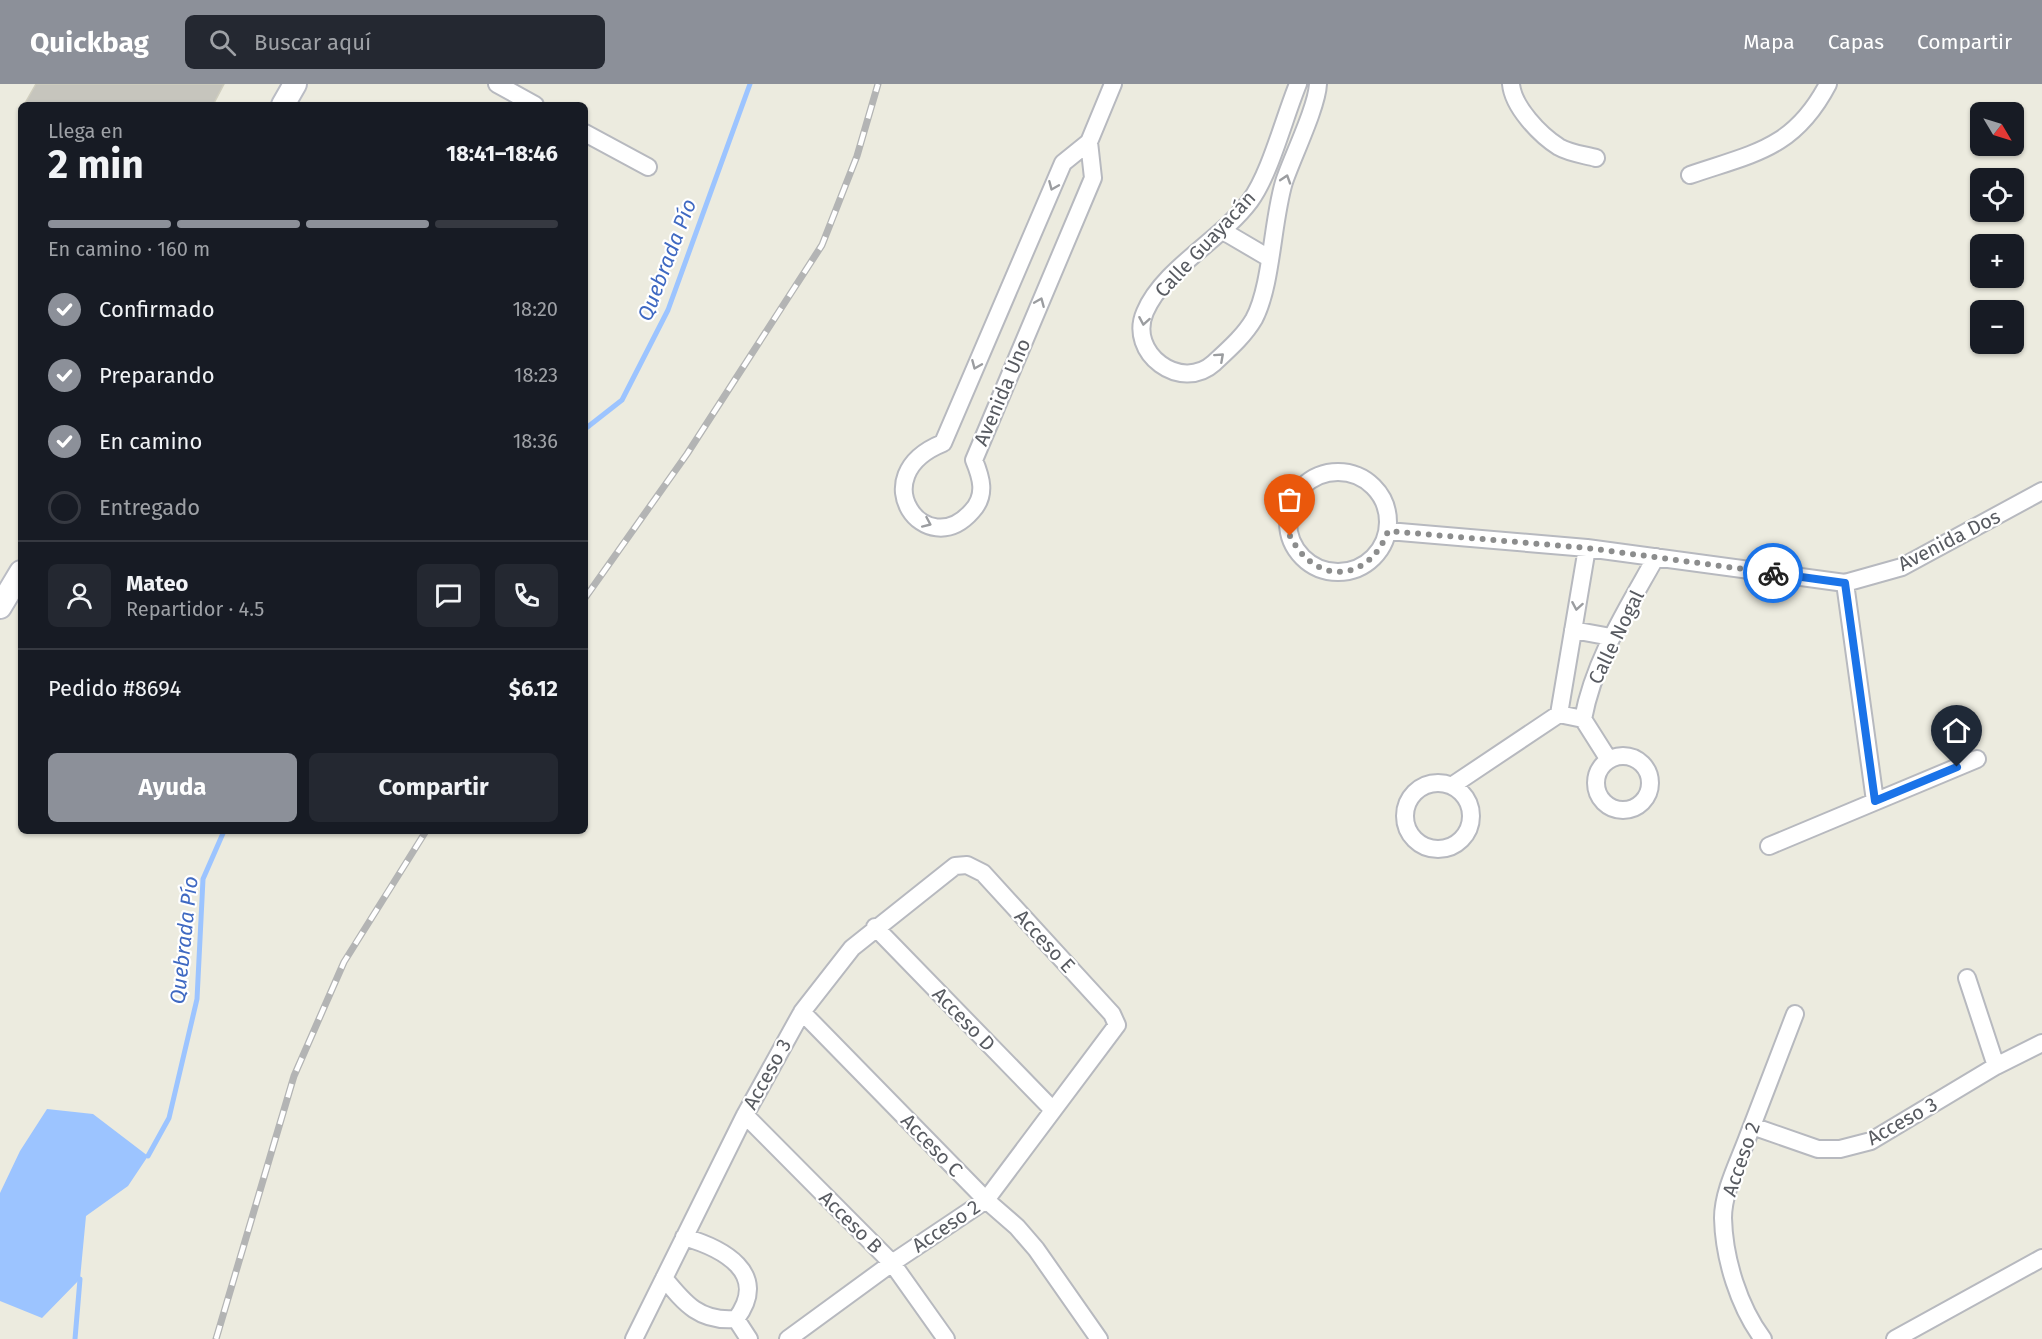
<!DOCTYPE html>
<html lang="es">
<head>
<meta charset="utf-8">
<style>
	body { margin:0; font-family:"Fira Sans",sans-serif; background:#242831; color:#f1f3f6; height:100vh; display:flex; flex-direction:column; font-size:22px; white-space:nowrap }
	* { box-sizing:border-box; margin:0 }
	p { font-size:20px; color:#9ea1a6 }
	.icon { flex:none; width:33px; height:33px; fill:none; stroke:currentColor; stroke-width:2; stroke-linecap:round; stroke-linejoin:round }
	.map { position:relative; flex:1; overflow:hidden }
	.details { position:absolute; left:18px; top:18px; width:570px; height:732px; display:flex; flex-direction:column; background:#171b24; border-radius:9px; box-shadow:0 2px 4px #0004 }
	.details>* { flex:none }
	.needle { width:39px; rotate:128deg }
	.buttons { position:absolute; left:1970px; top:18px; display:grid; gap:12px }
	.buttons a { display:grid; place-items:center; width:54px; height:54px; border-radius:9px; background:#171b24; box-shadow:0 2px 4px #0004; font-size:30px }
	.pin { position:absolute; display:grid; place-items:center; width:51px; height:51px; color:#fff; margin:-62px -26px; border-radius:50% 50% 50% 0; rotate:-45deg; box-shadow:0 0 6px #0007 }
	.pin .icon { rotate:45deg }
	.courier { position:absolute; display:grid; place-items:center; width:60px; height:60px; margin:-30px; border:4px solid #1a73e8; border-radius:50%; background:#fff; color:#222; box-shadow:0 2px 8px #0007 }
	.headline em { font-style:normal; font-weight:700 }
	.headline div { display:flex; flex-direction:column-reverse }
	.headline { display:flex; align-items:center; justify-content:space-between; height:102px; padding:0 30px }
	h1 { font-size:39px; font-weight:700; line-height:45px }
	.bar { display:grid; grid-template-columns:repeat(4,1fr); gap:9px 6px; align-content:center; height:72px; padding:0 30px }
	.bar i { height:8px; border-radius:4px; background:#363941 }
	.bar .active { background:#8c9099 }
	.bar p { grid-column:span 4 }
	.line { display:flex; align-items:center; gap:15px; padding:0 30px; border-top:2px solid #363941 }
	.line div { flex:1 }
	.round { display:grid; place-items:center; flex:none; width:63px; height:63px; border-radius:9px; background:#242831 }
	ol { padding:0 30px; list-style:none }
	li { display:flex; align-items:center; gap:18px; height:66px }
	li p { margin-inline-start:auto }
	li .icon { padding:6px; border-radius:50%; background:#8c9099; color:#fff; stroke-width:4 }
	li:last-child { color:#9ea1a6 }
	li i { width:33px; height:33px; border:3px solid #363941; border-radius:50% }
	.cta { display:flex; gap:12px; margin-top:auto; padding:12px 30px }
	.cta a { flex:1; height:69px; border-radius:9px; background:#8c9099; color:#fff; font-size:24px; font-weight:700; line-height:69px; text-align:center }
	.cta a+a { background:#242831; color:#f1f3f6 }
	header { display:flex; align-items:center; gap:36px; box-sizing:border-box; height:84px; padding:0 30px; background:#8c9099; color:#fff }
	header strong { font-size:28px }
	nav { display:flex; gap:33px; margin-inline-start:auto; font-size:21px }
	.search { width:420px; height:54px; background:#242831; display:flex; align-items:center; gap:15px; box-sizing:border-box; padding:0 21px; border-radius:9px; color:#9ea1a6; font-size:22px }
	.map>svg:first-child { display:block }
	.water { fill:#9cc4ff }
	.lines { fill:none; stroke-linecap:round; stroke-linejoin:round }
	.stream { stroke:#9cc4ff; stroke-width:5 }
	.building { fill:#c6c5bd; stroke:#d0cebe; stroke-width:1.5 }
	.minor-casing { stroke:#b7b9bf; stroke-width:20 }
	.secondary-casing { stroke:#babcc4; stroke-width:26 }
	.minor { stroke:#fff; stroke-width:16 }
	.secondary { stroke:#fff; stroke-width:22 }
	.rail-casing { stroke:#b3b4b4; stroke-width:7 }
	.rail { stroke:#fff; stroke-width:4.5; stroke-dasharray:14; stroke-linecap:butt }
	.oneway { stroke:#9b9da0 }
	.done { stroke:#8c8d8d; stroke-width:6; stroke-dasharray:0 10.8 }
	.route { stroke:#1a73e8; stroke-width:8 }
	.labels { text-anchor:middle; stroke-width:4.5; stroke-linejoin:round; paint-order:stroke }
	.street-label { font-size:20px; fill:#585b61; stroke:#fff }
	.water-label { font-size:21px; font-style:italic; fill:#3f69c2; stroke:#fff }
</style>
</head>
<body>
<header>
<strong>Quickbag</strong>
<div class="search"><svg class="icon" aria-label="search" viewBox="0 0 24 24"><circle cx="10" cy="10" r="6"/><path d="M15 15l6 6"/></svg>Buscar aquí</div>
<nav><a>Mapa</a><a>Capas</a><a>Compartir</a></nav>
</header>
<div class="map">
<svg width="2042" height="1255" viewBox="0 0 2042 1255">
	<rect width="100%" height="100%" fill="#ecebdf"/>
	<path class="water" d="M 47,1025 L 93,1030 L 148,1072 L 128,1102 L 86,1132 L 80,1195 L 42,1234 L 0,1217 L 0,1109 L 20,1067 Z"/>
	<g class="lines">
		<path class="stream" d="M 585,345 L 622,316 L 668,226 L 750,0
			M 148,1072 L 169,1034 L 197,915 L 203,795 L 224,747
			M 75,1255 L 80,1195"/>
	</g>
	<path class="building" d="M 36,0 L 224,0 L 213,21 L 24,21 Z"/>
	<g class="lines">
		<defs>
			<path id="minor" d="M 497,0 L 535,21
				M 1298,0 C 1284,34 1270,90 1250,117 C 1221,156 1163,185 1145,228 C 1127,269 1181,309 1214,279 C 1229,265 1244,252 1254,235 C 1272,201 1272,138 1284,98 C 1292,74 1317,23 1318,0
				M 1511,0 C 1513,23 1540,51 1559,63 C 1569,69 1585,71 1596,74
				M 585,49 L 648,83
				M 1089,58 L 1093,94 L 974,376 C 981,393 987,411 972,427 C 926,480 861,392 943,359 L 1063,79 L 1089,58 L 1113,0
				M 1690,91 C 1754,69 1794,65 1828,0
				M 1223,147 L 1269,174
				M1288 438a50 50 0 1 1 100 0a50 50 0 1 1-100 0Z
				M 1388,447 L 1587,464 L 1845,499 L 1902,483 L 2042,407
				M 1845,499 L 1875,717
				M 1573,546 L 1611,553
				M 1559,630 L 1587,464
				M 1583,635 C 1594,576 1627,525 1656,473
				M1596 699a27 27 0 1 1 54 0a27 27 0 1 1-54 0Z
				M1405 732a33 33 0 1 1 66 0a33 33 0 1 1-66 0Z
				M 1453,701 L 1559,630 L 1583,635 L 1609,676
				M 1769,762 L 1977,675
				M 875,843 L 1053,1026
				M 1967,894 L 1996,982
				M 802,928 L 986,1116 L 1017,1143 L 1036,1165 L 1099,1255
				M 745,1031 L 892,1179 L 946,1255
				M 1752,1042 L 1818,1065 L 1840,1065 L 1871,1057 L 1996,982 L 2042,959
				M 664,1194 C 685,1220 700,1238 736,1235 C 771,1189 722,1164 684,1153
				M 736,1235 L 749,1255
				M 634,1255 L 745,1031 L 802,928 L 852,864 L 955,782 L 967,781 L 983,789 L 1112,930 L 1117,941 L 986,1116 L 892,1179 L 788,1255
				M 1763,1255 C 1739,1223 1724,1175 1723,1134 C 1723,1108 1738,1079 1747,1055 C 1763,1013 1779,972 1795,930
				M 1895,1255 L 2042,1174"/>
			<path id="secondary" d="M 283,21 L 295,0
				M 0,523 L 21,488"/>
		</defs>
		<use href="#minor" class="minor-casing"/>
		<use href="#secondary" class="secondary-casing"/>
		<use href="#minor" class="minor"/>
		<use href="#secondary" class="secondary"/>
		<defs>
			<path id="rail" d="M 585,514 L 687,370 L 822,161 L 857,72 L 878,0
				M 216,1255 L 294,992 L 344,878 L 426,747"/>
		</defs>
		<use href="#rail" class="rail-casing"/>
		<use href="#rail" class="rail"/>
	</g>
	<defs><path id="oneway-chevron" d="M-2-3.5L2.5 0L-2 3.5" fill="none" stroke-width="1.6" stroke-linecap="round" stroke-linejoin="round" transform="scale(1.5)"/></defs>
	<g class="oneway">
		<use href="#oneway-chevron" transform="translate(1286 95) rotate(-72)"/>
		<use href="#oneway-chevron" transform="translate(1053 102) rotate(113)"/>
		<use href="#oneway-chevron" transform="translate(1040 218) rotate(-67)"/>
		<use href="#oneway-chevron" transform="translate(1144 237) rotate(100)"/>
		<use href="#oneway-chevron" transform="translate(1220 273) rotate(-42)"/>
		<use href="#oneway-chevron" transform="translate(976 281) rotate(113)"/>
		<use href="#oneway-chevron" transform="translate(927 439) rotate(24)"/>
		<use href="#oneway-chevron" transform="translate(1577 522) rotate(100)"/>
	</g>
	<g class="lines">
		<path class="done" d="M 1290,452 C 1315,502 1369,499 1388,447 L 1587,464 L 1773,489"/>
		<path class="route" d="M 1773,489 L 1845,499 L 1875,717 L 1957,683"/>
	</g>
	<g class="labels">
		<g class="street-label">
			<text transform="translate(1205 160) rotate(-47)" y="7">Calle Guayacán</text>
			<text transform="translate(1002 308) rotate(-67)" y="7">Avenida Uno</text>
			<text transform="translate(1949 456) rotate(-27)" y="7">Avenida Dos</text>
			<text transform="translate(1616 553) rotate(-64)" y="7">Calle Nogal</text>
			<text transform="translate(1045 857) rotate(47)" y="7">Acceso E</text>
			<text transform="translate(964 935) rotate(46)" y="7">Acceso D</text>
			<text transform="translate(767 990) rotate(-61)" y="7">Acceso 3</text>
			<text transform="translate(1902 1037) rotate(-29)" y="7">Acceso 3</text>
			<text transform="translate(932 1061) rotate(46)" y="7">Acceso C</text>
			<text transform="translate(1741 1075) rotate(-71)" y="7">Acceso 2</text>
			<text transform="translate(851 1138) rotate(45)" y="7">Acceso B</text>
			<text transform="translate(946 1142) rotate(-34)" y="7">Acceso 2</text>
		</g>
		<g class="water-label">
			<text transform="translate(667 176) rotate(-69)" y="7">Quebrada Pío</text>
			<text transform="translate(184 856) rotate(-84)" y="7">Quebrada Pío</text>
		</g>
	</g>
</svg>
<div class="buttons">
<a><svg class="needle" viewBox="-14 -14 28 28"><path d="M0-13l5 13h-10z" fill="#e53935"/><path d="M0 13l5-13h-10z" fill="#9ea1a6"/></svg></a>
<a><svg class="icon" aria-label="locate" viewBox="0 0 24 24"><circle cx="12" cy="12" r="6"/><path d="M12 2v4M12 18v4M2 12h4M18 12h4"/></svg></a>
<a>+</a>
<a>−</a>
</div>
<div class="pin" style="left:1290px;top:452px;background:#ea580c"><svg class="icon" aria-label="bag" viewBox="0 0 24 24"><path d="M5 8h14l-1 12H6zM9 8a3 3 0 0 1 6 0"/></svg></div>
<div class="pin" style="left:1957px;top:683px;background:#1f2937"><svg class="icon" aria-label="home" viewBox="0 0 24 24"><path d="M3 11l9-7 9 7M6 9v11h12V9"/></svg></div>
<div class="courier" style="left:1773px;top:489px"><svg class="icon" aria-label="bike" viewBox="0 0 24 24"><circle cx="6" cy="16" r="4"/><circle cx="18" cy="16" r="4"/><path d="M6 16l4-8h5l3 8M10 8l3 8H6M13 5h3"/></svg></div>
<section class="details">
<div class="headline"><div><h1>2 min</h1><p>Llega en</p></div><em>18:41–18:46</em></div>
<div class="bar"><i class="active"></i><i class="active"></i><i class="active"></i><i></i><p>En camino · 160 m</p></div>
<ol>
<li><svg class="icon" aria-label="check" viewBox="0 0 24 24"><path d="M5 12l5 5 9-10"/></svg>Confirmado<p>18:20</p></li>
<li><svg class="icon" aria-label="check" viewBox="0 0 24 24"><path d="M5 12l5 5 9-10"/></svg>Preparando<p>18:23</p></li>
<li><svg class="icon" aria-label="check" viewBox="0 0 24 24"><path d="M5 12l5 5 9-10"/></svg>En camino<p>18:36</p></li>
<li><i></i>Entregado</li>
</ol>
<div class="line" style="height:108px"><a class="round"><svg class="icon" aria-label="person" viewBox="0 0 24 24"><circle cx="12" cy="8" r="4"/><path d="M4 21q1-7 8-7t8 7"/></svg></a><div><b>Mateo</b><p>Repartidor · 4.5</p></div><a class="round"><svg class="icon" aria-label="chat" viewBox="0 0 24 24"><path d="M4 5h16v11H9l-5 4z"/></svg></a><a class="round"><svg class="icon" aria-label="phone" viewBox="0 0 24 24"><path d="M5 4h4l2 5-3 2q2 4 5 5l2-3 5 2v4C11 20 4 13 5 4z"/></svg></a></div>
<div class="line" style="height:78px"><div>Pedido #8694</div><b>$6.12</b></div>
<div class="cta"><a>Ayuda</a><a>Compartir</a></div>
</section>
</div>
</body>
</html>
